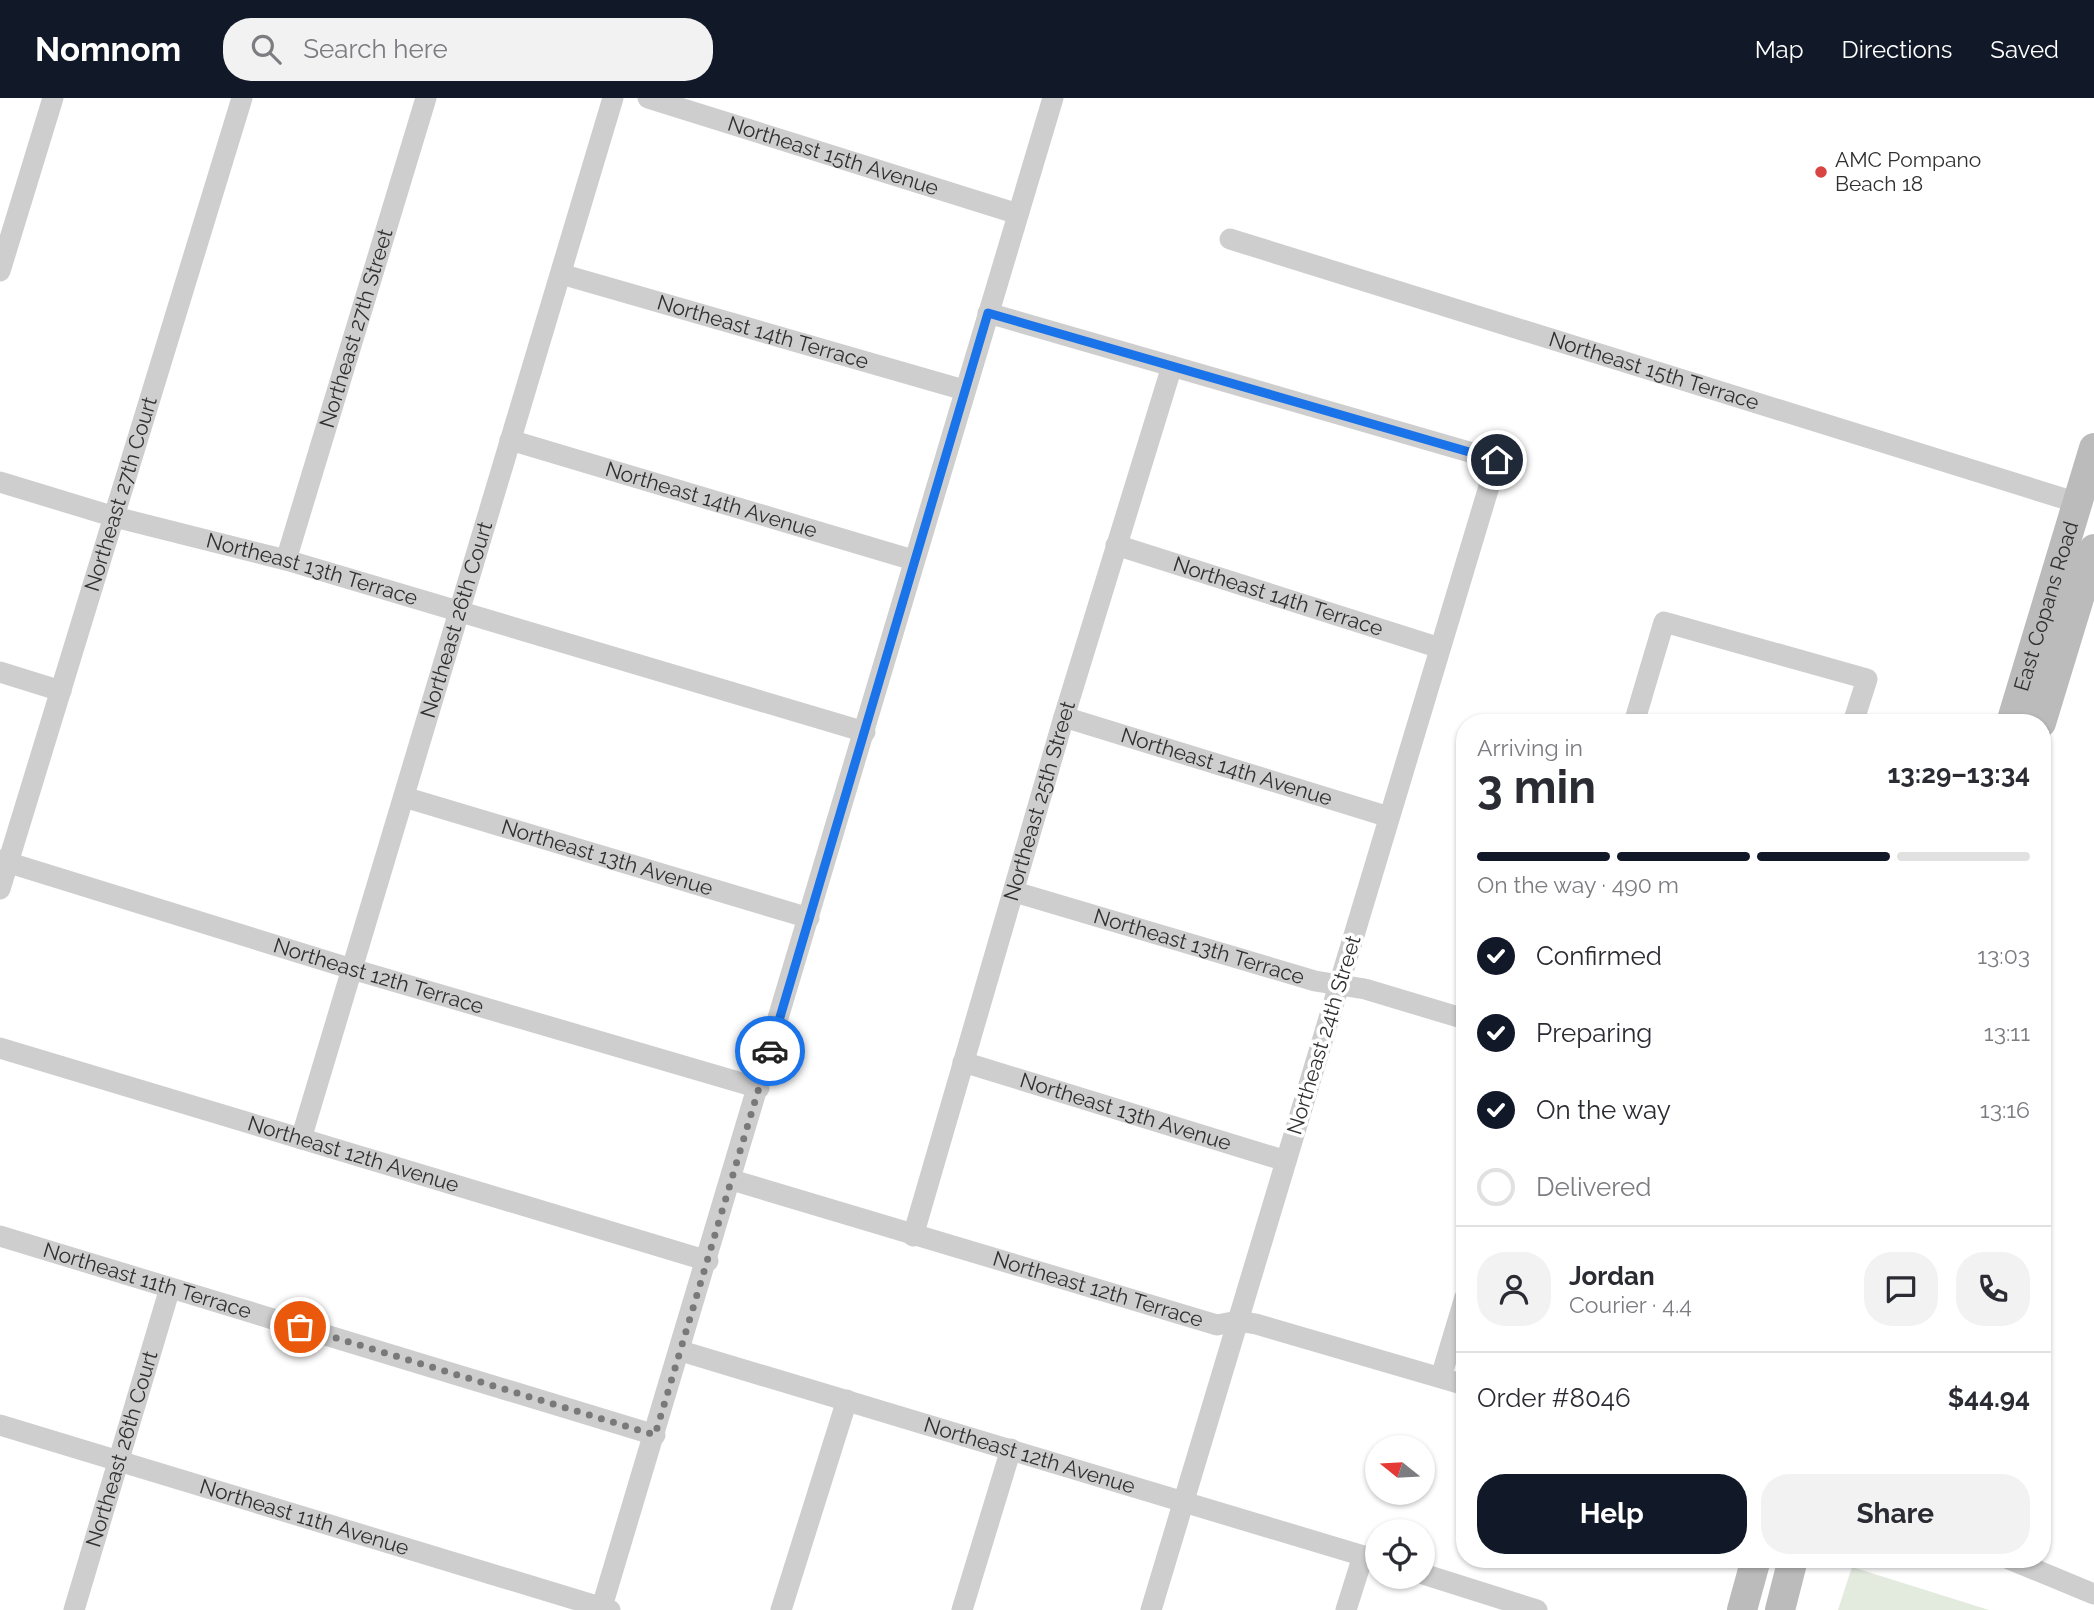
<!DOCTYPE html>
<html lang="en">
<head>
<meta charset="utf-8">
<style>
	body { margin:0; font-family:Raleway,sans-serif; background:#f2f2f3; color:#2b2b33; height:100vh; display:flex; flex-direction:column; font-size:26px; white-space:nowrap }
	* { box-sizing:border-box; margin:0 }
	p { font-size:23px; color:#7c7c81 }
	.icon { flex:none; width:38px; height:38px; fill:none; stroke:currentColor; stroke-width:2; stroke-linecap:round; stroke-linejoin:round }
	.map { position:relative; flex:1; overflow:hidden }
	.sheet { position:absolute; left:1456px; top:616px; width:595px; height:854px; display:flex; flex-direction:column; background:#fff; border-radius:28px; box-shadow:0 2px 5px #0004 }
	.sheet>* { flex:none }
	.needle { width:46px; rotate:288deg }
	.fabs { position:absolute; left:1365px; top:1337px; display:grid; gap:14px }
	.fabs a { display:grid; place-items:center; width:70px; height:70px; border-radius:50%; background:#fff; box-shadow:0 2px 5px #0004; font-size:35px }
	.pin { position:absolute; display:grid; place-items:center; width:60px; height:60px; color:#fff; margin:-30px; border:4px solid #fff; border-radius:50%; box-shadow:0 2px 7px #0007 }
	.courier { position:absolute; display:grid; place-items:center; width:70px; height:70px; margin:-35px; border:5px solid #1a73e8; border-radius:50%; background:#fff; color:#222; box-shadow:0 2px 9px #0007 }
	.overview em { font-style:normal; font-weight:700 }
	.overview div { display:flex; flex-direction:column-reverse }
	.overview { display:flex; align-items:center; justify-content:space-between; height:119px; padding:0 21px }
	h1 { font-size:46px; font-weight:700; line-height:52px }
	.bar { display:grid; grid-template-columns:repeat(4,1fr); gap:10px 7px; align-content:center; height:84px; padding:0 21px }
	.bar i { height:9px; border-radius:5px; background:#e1e1e2 }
	.bar .on { background:#111827 }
	.bar p { grid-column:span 4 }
	.line { display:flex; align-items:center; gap:18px; padding:0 21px; border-top:2px solid #e1e1e2 }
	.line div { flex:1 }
	.round { display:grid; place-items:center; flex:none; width:74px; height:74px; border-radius:28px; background:#f2f2f3 }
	ol { padding:0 21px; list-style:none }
	li { display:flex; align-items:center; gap:21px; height:77px }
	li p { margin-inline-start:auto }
	li .icon { padding:7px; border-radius:50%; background:#111827; color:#fff; stroke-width:4 }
	li:last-child { color:#7c7c81 }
	li i { width:38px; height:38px; border:4px solid #e1e1e2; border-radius:50% }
	.button { display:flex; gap:14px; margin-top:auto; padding:14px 21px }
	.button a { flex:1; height:80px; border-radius:28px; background:#111827; color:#fff; font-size:28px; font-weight:700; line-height:80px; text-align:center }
	.button a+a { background:#f2f2f3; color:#2b2b33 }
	header { display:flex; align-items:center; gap:42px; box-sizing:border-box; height:98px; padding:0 35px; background:#111827; color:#fff }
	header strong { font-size:33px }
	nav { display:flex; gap:38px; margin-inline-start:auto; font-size:24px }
	.search { width:490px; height:63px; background:#f2f2f3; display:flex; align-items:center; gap:18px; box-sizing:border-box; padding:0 24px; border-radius:28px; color:#7c7c81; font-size:26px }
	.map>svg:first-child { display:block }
	.green { fill:#e3eade }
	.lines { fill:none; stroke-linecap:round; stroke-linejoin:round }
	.street { stroke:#cecece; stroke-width:21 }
	.secondary { stroke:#bbb; stroke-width:30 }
	.done { stroke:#797979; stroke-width:7; stroke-dasharray:0 12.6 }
	.route { stroke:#1a73e8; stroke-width:9 }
	.poi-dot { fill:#d94543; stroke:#fff; stroke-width:2.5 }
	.labels { text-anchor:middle; stroke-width:7; stroke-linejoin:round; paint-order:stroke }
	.street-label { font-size:21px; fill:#313131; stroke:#fff }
	.poi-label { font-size:21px; fill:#313131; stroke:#fff; text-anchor:start }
</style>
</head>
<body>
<header>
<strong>Nomnom</strong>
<div class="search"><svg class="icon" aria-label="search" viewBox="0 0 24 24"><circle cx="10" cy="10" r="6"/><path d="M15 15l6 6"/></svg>Search here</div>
<nav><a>Map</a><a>Directions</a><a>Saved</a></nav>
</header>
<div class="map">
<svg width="2094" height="1512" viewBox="0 0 2094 1512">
	<rect width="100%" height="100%" fill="#fff"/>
	<path class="green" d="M 1852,1469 L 1989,1512 L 1838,1512 Z"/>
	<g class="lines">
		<g class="street">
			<path id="s1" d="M 648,0 L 1018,116"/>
			<path id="s2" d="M 1230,141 L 2078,405"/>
			<path d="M 0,173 L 53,0"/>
			<path id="s3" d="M 561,176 L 964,292"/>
			<path d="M 988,215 L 1497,362 L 1151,1512"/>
			<path id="s4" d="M 510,342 L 913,462"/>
			<path id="s5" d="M 0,384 L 115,419 L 286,462 L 865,634"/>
			<path id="s6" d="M 1116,447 L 1440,550"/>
			<path id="s7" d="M 286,462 L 426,0"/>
			<path d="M 0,574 L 61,593"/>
			<path id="s8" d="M 1064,619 L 1389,719"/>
			<path d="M 1634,625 L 1664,524 L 1867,581 L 1853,625"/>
			<path id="s9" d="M 404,699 L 809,820"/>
			<path id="s10" d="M 0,762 L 352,871 L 759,990"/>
			<path id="s11" d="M 0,791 L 242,0"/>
			<path id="s12" d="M 1015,794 L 1315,883 L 1365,891 L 1465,921"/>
			<path id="s13" d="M 0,950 L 708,1163"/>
			<path id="s14" d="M 963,964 L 1286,1063"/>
			<path id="s15" d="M 301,1041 L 613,0"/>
			<path id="s16" d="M 732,1082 L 1217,1227 L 1238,1223 L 1256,1226 L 1465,1287"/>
			<path id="s17" d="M 0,1138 L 655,1337"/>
			<path id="s18" d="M 913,1138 L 1064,619 L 1172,268"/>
			<path id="s19" d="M 681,1253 L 1377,1462"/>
			<path d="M 1441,1279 L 1465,1199"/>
			<path id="s20" d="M 0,1327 L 610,1512"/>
			<path d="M 2009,1461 L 2094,1496"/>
			<path d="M 1423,1476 L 1537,1512"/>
			<path id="s21" d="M 74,1512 L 170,1190"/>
			<path d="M 601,1512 L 1053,0"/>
			<path d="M 781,1512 L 847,1302"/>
			<path d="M 962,1512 L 1011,1351"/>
			<path d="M 1346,1512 L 1363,1458"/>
		</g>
		<g class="secondary">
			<path id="s22" d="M 2011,625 L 2094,350"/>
			<path d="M 2041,625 L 2094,451"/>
			<path d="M 1742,1512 L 1756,1461"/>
			<path d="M 1780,1512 L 1793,1461"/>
		</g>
	</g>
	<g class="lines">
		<path class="done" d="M 300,1229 L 655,1337 L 770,953"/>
		<path class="route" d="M 770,953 L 988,215 L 1497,362"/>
	</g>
	<circle class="poi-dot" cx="1821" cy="74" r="7"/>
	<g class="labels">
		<g class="street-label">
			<text dy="7" stroke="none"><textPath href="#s1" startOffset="194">Northeast 15th Avenue</textPath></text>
			<text dy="7" stroke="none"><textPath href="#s7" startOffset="242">Northeast 27th Street</textPath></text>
			<text dy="7" stroke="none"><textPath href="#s3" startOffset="210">Northeast 14th Terrace</textPath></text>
			<text dy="7" stroke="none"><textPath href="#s2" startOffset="444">Northeast 15th Terrace</textPath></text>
			<text dy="7" stroke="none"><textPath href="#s11" startOffset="413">Northeast 27th Court</textPath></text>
			<text dy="7" stroke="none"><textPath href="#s4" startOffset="210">Northeast 14th Avenue</textPath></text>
			<text dy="7" stroke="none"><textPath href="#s5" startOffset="324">Northeast 13th Terrace</textPath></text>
			<text dy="7" stroke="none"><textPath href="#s6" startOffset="170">Northeast 14th Terrace</textPath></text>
			<text dy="7" stroke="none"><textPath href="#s22" startOffset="122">East Copans Road</textPath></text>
			<text dy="7" stroke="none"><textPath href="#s15" startOffset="542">Northeast 26th Court</textPath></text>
			<text dy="7" stroke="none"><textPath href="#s8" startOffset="170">Northeast 14th Avenue</textPath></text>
			<text dy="7" stroke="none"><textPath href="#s18" startOffset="453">Northeast 25th Street</textPath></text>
			<text dy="7" stroke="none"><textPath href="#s9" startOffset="212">Northeast 13th Avenue</textPath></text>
			<text dy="7" stroke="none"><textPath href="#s12" startOffset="192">Northeast 13th Terrace</textPath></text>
			<text dy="7" stroke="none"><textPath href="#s10" startOffset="396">Northeast 12th Terrace</textPath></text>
			<text transform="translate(1324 937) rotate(-73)" y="7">Northeast 24th Street</text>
			<text dy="7" stroke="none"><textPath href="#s14" startOffset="170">Northeast 13th Avenue</textPath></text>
			<text dy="7" stroke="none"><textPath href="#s13" startOffset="369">Northeast 12th Avenue</textPath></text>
			<text dy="7" stroke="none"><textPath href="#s17" startOffset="154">Northeast 11th Terrace</textPath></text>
			<text dy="7" stroke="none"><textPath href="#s16" startOffset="382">Northeast 12th Terrace</textPath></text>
			<text dy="7" stroke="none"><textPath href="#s21" startOffset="168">Northeast 26th Court</textPath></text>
			<text dy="7" stroke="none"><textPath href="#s19" startOffset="364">Northeast 12th Avenue</textPath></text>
			<text dy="7" stroke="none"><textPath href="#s20" startOffset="318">Northeast 11th Avenue</textPath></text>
		</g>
		<g class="poi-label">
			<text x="1835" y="69">AMC Pompano<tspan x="1835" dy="24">Beach 18</tspan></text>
		</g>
	</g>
</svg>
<div class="fabs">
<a><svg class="needle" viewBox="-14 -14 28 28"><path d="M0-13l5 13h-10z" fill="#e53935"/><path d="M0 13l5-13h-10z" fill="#7c7c81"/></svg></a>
<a><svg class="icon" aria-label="locate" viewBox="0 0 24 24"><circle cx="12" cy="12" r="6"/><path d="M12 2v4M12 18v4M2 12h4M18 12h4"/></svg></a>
</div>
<div class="pin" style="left:300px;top:1229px;background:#ea580c"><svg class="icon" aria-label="bag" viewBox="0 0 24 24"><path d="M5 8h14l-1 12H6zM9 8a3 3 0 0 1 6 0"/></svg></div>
<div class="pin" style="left:1497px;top:362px;background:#1f2937"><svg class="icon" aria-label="home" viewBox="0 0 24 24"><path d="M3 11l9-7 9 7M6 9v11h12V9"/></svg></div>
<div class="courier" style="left:770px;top:953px"><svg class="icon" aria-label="car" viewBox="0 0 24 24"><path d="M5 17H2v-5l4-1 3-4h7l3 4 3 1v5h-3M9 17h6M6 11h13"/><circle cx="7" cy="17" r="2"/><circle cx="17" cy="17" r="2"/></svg></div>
<section class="sheet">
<div class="overview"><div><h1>3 min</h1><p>Arriving in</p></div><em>13:29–13:34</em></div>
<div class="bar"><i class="on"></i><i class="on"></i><i class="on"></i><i></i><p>On the way · 490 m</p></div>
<ol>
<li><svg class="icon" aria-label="check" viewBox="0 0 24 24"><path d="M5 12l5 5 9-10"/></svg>Confirmed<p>13:03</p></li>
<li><svg class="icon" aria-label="check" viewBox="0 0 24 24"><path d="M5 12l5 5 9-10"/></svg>Preparing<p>13:11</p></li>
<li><svg class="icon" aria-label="check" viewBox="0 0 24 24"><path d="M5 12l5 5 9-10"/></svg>On the way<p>13:16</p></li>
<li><i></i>Delivered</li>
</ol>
<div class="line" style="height:126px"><a class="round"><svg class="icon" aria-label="person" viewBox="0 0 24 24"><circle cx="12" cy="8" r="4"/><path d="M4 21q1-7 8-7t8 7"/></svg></a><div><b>Jordan</b><p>Courier · 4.4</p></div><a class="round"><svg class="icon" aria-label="chat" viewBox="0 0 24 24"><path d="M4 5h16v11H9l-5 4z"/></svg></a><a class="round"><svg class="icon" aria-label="phone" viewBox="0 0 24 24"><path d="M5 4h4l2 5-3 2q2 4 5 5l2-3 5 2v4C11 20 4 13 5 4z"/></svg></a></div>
<div class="line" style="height:91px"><div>Order #8046</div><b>$44.94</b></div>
<div class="button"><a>Help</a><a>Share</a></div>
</section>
</div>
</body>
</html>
